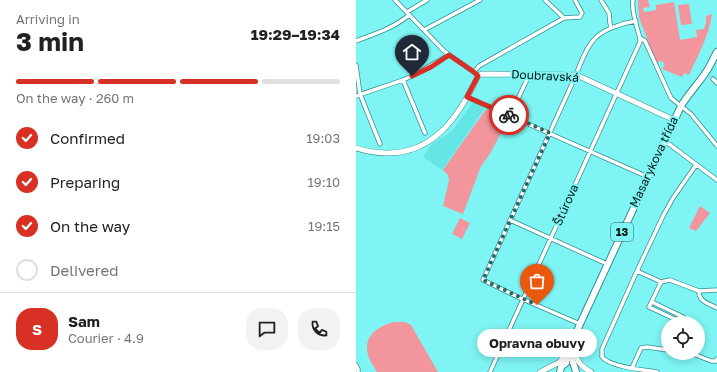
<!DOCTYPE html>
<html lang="en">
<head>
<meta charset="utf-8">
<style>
	body { margin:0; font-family:"Golos Text",sans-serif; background:#f2f2f2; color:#202124; height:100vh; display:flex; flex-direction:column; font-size:15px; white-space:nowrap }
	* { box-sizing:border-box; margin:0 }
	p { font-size:13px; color:#757577 }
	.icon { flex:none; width:22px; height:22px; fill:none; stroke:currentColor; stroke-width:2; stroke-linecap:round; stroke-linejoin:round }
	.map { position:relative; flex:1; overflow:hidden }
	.sheet { display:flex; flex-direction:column; background:#fff; width:356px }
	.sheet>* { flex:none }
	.buttons { position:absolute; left:305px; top:316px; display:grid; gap:8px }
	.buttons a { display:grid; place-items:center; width:44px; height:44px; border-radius:50%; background:#fff; box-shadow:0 2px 10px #0003; font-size:20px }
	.pin { position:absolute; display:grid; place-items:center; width:34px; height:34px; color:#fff; margin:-41px -17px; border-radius:50% 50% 50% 0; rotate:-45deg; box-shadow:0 0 4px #0007 }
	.pin .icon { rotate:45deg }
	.courier { position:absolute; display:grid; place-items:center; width:40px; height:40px; margin:-20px; border:3px solid #d93025; border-radius:50%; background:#fff; color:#222; box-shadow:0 1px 5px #0007 }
	.bubble { position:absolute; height:28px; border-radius:14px; background:#fff; box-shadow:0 2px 10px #0003; font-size:13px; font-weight:700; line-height:28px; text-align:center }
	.overview em { font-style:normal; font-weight:700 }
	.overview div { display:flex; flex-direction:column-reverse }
	.overview { display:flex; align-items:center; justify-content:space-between; height:68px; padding:0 16px }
	h1 { font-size:26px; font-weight:700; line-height:30px }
	.bar { display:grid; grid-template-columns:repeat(4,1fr); gap:6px 4px; align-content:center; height:48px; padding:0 16px }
	.bar i { height:5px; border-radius:3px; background:#e0e0e0 }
	.bar .on { background:#d93025 }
	.bar p { grid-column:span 4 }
	.line { display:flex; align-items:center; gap:10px; padding:0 16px; border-top:1px solid #e0e0e0 }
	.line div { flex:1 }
	.round { display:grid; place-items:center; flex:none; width:42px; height:42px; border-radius:16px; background:#f2f2f2 }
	ol { padding:0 16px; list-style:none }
	li { display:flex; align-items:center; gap:12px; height:44px }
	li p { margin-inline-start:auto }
	li .icon { padding:4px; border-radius:50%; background:#d93025; color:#fff; stroke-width:4 }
	li:last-child { color:#757577 }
	li i { width:22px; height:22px; border:2px solid #e0e0e0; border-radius:50% }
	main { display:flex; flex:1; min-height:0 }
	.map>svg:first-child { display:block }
	.built { fill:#63e6e5 }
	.green { fill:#f3959d }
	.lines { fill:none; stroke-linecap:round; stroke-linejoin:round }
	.street-casing { stroke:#318f8e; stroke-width:5 }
	.secondary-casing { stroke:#318f8e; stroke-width:6 }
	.primary-casing { stroke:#318f8e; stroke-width:8 }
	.street { stroke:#fff; stroke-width:3.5 }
	.secondary { stroke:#fff; stroke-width:5 }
	.primary { stroke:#fff; stroke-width:6 }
	.done { stroke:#2c6565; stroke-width:4; stroke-dasharray:0 7.2 }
	.route { stroke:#d93025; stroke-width:5 }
	.labels { text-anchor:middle; stroke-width:4; stroke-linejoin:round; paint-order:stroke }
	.shield { fill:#7ef5f4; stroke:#265a5a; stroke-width:1 }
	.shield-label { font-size:11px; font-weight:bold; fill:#001818 }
	.street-label { font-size:12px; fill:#001818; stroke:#7ef5f4 }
</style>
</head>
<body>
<main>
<section class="sheet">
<div class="overview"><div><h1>3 min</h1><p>Arriving in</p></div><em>19:29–19:34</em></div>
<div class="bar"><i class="on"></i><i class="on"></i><i class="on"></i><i></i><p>On the way · 260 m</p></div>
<ol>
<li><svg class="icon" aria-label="check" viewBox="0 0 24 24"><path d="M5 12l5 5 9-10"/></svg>Confirmed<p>19:03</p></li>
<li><svg class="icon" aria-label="check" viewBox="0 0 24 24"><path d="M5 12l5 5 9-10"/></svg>Preparing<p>19:10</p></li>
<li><svg class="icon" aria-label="check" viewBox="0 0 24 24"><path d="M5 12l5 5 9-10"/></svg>On the way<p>19:15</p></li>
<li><i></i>Delivered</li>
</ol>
<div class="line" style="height:72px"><b class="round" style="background:#d93025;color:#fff">S</b><div><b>Sam</b><p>Courier · 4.9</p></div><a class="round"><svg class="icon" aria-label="chat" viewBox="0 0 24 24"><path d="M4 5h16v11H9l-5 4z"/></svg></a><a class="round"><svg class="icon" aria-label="phone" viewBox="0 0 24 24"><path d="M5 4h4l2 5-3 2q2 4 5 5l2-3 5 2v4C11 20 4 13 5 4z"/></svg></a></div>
</section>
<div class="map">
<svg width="361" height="372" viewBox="0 0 361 372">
	<rect width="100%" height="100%" fill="#7ef5f4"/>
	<path class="built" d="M 117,102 L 129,108 L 86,170 L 67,157 L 76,144 L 96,131 Z"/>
	<path class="green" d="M 282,0 L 292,0 L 294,7 L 287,8 L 288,12 L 300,10 L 300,5 L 318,2 L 324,40 L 341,37 L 340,30 L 348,29 L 350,23 L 350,16 L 356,14 C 353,36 342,55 333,75 L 328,73 L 326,77 L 306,69 L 309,64 L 305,61 L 300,63 L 283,17 Z
		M 333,4 L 336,24 L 325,25 L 322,5 Z
		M 130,109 L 152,119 L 134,154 L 125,166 L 107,214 L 87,206 L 93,180 L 92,175 L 87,170 Z
		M 344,206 L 354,213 L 340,231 L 333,228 Z
		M 104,218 L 114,223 L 106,239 L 96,234 Z
		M 38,322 L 49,322 L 55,325 L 82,372 L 21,372 C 17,365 11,357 11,349 C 10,334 25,325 38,322 Z"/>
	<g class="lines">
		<defs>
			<path id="street" d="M 39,0 L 88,51 L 119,73
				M 189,0 L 208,18
				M 245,0 L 253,13 L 254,23 L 255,28
				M 277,0 C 275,10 281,28 284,38 L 289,41 L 315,98 L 335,114 L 361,146
				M 51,12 L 71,0
				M 68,30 L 124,0
				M 0,41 C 18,34 38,28 53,15
				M 0,65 L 4,94 L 24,144
				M 118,72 L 123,66 L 208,18 L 224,17 L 226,13 L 219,0
				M 357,79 L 361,83
				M 47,80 L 69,133
				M 0,96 L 47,80 L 56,76 L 93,55
				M 111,97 L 292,177
				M 154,116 L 173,75
				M 309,141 L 361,180
				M 154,220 L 251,264
				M 281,271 L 305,282 L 314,280 L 343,291 L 361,290
				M 343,291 C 342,301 353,304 361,308
				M 296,302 L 327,317 L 325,322 L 293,307 L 305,282
				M 224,324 L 164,298 L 127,280 L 220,75 C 223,67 230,49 236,42 C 244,30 266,23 280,21
				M 335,353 L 355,361 L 360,361 L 361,359
				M 0,365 L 2,369 L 2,372
				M 276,368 L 285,348 L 291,347 L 312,350
				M 134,372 L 263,88 L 284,42 L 284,38
				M 301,372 C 288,370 254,367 246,357 L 246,349 L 281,271 L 307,216 L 317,198 L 340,165"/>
			<path id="secondary" d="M 0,148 C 10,151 20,153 30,153 C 78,154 103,116 121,78 L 122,76 L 126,74 L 220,75 L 227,78 L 318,120
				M 221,336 C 218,353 218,363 235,372
				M 184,372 L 204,362 L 211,350"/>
			<path id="primary" d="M 208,364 L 210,361 L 212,347
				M 204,372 L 205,367 L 210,363
				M 220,372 C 219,366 216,362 215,356 C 214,345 220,334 224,324 L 325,106 C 333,93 344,82 352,69 C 355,64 358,57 361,52"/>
		</defs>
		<use href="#street" class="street-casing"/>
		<use href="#secondary" class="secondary-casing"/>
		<use href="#primary" class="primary-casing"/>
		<use href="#street" class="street"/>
		<use href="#secondary" class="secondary"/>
		<use href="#primary" class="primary"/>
	</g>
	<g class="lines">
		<path class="done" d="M 153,115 L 194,133 L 127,280 L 181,305"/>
		<path class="route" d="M 56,76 L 75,67 L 93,55 L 118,72 L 122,76 L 111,97 L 153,115"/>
	</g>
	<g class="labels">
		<rect class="shield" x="255" y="223" width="22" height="18" rx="3"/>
		<g class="shield-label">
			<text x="266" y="236">13</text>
		</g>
		<g class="street-label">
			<text transform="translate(189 76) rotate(3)" y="4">Doubravská</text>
			<text transform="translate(298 162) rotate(-65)" y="4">Masarykova třída</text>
			<text transform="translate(210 205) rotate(-66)" y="4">Štúrova</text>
		</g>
	</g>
</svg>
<div class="buttons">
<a><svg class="icon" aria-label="locate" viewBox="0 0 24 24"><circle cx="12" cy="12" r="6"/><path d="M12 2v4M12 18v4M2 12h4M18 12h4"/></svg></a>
</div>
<div class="pin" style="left:181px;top:305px;background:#ea580c"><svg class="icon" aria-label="bag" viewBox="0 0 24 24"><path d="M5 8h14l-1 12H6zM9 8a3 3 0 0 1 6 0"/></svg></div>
<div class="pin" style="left:56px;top:76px;background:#1f2937"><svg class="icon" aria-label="home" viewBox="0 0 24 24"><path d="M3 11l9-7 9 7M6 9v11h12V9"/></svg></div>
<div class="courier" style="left:153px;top:115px"><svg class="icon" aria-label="bike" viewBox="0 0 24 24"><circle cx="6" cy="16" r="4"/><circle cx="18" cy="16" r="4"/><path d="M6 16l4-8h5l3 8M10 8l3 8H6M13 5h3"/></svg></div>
<div class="bubble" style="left:121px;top:329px;width:120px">Opravna obuvy</div>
</div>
</main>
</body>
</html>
